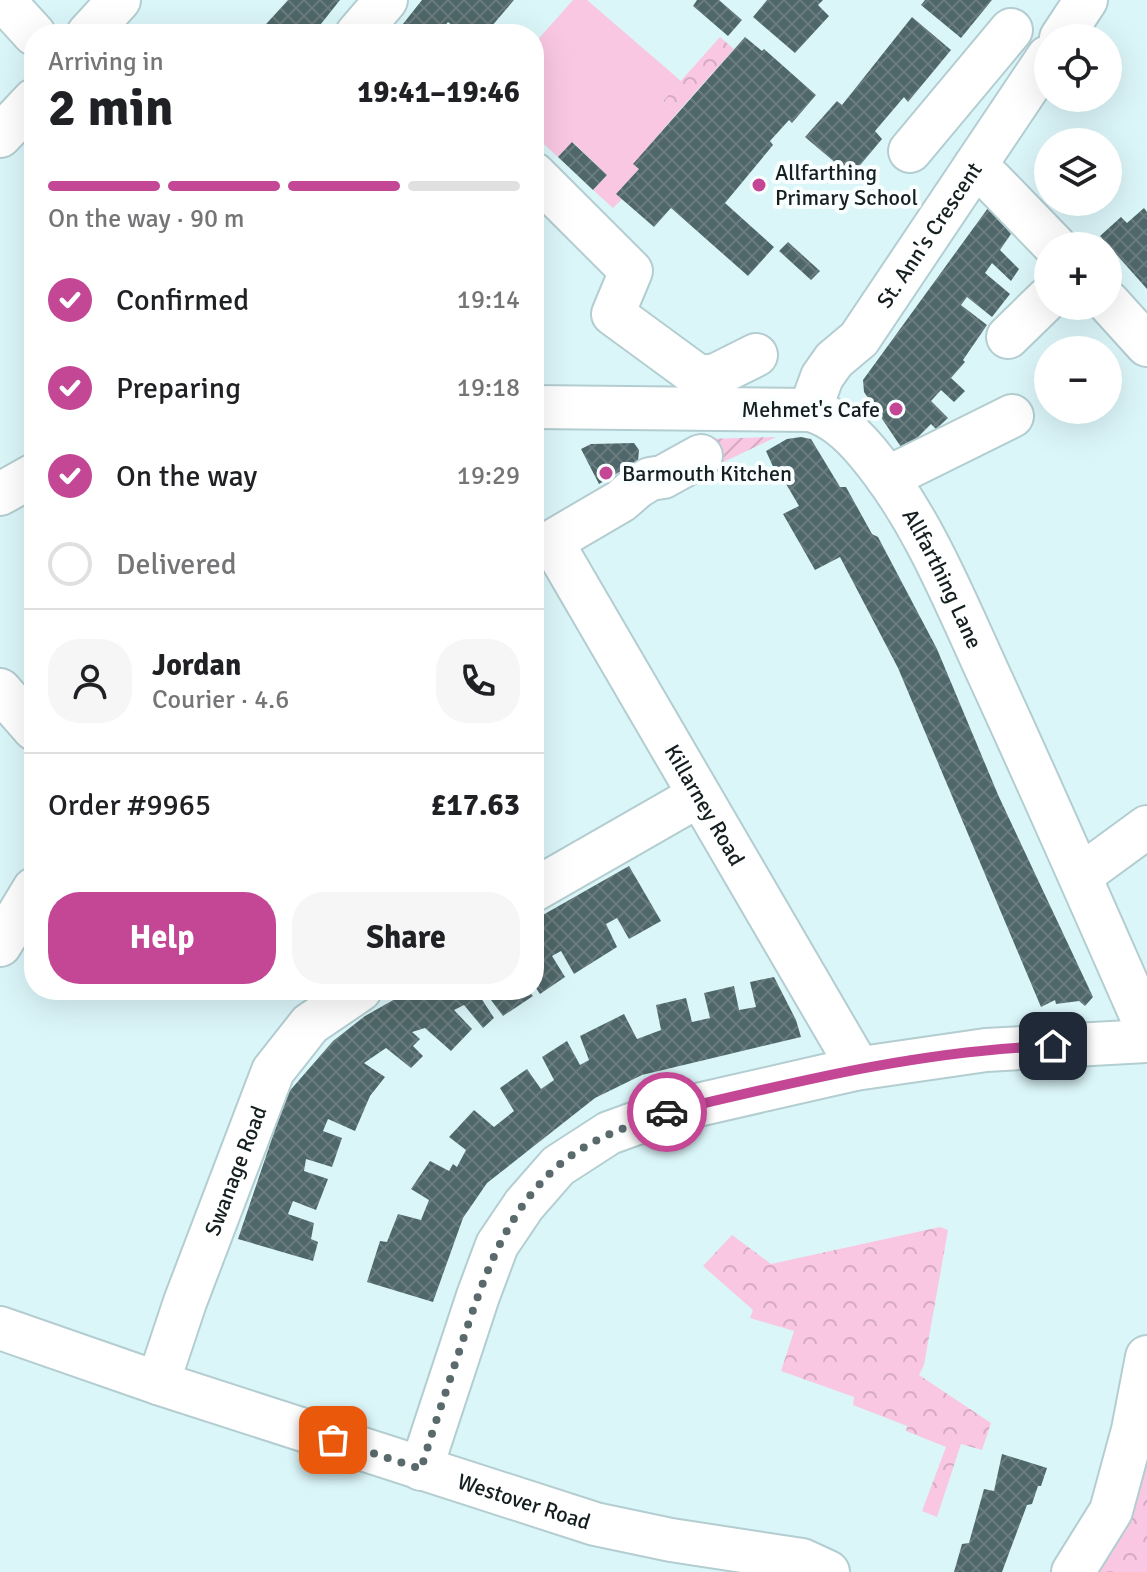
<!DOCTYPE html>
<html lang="en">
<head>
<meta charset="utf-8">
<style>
	body { margin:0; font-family:Signika,sans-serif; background:#f6f6f6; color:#202124; height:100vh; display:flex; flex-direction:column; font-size:30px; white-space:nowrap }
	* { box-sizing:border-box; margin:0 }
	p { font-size:26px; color:#757577 }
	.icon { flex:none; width:44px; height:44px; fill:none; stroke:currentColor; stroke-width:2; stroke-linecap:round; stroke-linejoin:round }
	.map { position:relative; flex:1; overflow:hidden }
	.drawer { position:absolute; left:24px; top:24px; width:520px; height:976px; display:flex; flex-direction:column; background:#fff; border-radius:32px; box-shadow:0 8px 32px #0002 }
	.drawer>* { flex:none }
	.tools { position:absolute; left:1034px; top:24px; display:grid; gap:16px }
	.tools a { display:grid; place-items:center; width:88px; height:88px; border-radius:50%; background:#fff; box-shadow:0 8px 32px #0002; font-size:40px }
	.pin { position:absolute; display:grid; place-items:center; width:68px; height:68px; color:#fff; margin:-34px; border-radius:16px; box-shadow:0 4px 12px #0006 }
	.courier { position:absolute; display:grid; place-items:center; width:80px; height:80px; margin:-40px; border:6px solid #c44796; border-radius:50%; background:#fff; color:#222; box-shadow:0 2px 10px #0007 }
	.headline em { font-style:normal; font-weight:700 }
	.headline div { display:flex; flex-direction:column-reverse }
	.headline { display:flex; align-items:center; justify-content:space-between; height:136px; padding:0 24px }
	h1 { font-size:52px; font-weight:700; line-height:60px }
	.bar { display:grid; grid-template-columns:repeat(4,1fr); gap:12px 8px; align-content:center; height:96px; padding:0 24px }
	.bar i { height:10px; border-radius:6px; background:#e0e0e0 }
	.bar .selected { background:#c44796 }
	.bar p { grid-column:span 4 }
	.line { display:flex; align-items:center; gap:20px; padding:0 24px; border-top:2px solid #e0e0e0 }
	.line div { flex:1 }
	.round { display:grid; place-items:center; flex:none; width:84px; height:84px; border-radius:32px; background:#f6f6f6 }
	ol { padding:0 24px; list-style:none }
	li { display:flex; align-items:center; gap:24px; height:88px }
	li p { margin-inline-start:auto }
	li .icon { padding:8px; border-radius:50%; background:#c44796; color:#fff; stroke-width:4 }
	li:last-child { color:#757577 }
	li i { width:44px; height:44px; border:4px solid #e0e0e0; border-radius:50% }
	.cta { display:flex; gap:16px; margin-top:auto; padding:16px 24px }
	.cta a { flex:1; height:92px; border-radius:32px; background:#c44796; color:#fff; font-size:32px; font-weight:700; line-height:92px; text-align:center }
	.cta a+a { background:#f6f6f6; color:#202124 }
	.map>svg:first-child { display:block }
	.park { fill:url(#park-crowns) }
	.garden { fill:url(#garden-furrows) }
	.pitch { fill:#f9c7e2 }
	.building { fill:url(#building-cross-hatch) }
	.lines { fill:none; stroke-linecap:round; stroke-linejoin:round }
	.minor-casing { stroke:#b3cdd0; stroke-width:46 }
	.minor { stroke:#fff; stroke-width:42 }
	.done { stroke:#5a6a6c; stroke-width:8; stroke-dasharray:0 14.4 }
	.route { stroke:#c44796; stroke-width:10 }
	.poi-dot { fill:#c44796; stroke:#f9feff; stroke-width:3 }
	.labels { text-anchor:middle; stroke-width:8; stroke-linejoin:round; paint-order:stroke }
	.poi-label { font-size:22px; fill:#151f20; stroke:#f9feff; text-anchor:start }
	.street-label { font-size:22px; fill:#151f20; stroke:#f9feff }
</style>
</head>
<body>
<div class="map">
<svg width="1147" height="1572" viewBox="0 0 1147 1572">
	<defs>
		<pattern id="park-crowns" width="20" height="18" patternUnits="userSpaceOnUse" patternTransform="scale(2)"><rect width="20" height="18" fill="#f9c7e2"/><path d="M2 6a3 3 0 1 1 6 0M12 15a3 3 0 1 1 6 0" fill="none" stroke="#d5aac2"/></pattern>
		<pattern id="garden-furrows" width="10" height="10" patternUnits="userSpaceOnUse" patternTransform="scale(2)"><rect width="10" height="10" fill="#f9c7e2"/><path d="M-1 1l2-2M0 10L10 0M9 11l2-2" fill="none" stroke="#d5aac2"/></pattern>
		<pattern id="building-cross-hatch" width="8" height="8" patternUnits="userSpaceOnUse" patternTransform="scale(2)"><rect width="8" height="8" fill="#4f676a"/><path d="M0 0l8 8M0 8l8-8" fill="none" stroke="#6a7c7e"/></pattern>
	</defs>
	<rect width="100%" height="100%" fill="#dbf6f9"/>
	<path class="park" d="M 720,37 L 734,49 L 677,113 L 663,101 Z
		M 940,1227 L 948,1230 L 924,1365 L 919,1375 L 991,1423 L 982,1450 L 961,1444 L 937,1517 L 922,1511 L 946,1447 L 906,1431 L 907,1426 L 853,1405 L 854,1397 L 781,1371 L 794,1331 L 750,1318 L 753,1310 L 703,1266 L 732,1235 L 771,1264 Z
		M 1147,1430 L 1147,1572 L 1088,1572 Z"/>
	<path class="garden" d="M 776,437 L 713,467 L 705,439 Z"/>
	<path class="pitch" d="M 573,0 L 587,0 L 681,81 L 663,101 L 677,113 L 634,164 L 639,169 L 616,194 L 622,199 L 613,208 L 593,190 L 607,175 L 573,142 L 558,157 L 534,135 L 534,44 Z"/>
	<path class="building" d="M 288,0 L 340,0 L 313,34 L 257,34 Z
		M 422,0 L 514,0 L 485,34 L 463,34 L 448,22 L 440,32 L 443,34 L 395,34 Z
		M 697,0 L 719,0 L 742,20 L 728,36 L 693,6 Z
		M 767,0 L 823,0 L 818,5 L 829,16 L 795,53 L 753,17 Z
		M 925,0 L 992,0 L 961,38 L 921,5 Z
		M 912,17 L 951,50 L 908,102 L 904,97 L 875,131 L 882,139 L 851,176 L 805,137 L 837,101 L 842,105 Z
		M 745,37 L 762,51 L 764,49 L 816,95 L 792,123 L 789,120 L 770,141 L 773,145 L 725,203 L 774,247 L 748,276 L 671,208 L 654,227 L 616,194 L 639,169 L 633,164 Z
		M 572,142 L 607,175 L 593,190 L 558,157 Z
		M 988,208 L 1011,234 L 1000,250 L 1019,269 L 1011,281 L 992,263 L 985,273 L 1010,294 L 992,317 L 967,297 L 961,305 L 987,325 L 963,360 L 965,362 L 951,378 L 965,391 L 954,402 L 941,390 L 931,401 L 948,418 L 936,429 L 931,424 L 913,442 L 901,447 L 864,392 L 863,380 Z
		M 1144,208 L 1147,212 L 1147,289 L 1100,236 L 1121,217 L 1127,223 Z
		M 788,242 L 820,271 L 811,280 L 779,251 Z
		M 801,437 L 811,439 L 840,487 L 846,487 L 872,534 L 878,537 L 937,649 L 999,797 L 1093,997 L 1085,1006 L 1079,1001 L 1056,1004 L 1055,1000 L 1041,1007 L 898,668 L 840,557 L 815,570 L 783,514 L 799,506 L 785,482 L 779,480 L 766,451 L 787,439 Z
		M 634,443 L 639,450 L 638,461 L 599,484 L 581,449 L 591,444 Z
		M 629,866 L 661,921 L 629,939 L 617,918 L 606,924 L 617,947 L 574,974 L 561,951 L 552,956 L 565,977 L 540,994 L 534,985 L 534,920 Z
		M 774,977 L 796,1020 L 801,1037 L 642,1075 L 595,1098 L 487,1183 L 463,1218 L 433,1302 L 367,1282 L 380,1241 L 387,1242 L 398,1214 L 421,1220 L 429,1200 L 411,1189 L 430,1161 L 449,1171 L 453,1164 L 457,1167 L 466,1150 L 449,1137 L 474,1110 L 494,1127 L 514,1111 L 500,1088 L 527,1069 L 541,1089 L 554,1080 L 542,1057 L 567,1041 L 580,1065 L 589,1060 L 580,1036 L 624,1014 L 637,1039 L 661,1030 L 656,1005 L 686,998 L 692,1022 L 710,1018 L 704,993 L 734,986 L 739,1010 L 756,1007 L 750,982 Z
		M 411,990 L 528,990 L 533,996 L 503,1016 L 488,996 L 481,998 L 494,1018 L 483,1028 L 464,1005 L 454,1010 L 472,1029 L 451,1051 L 425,1028 L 412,1032 L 420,1039 L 413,1046 L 423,1056 L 411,1068 L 386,1048 L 364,1063 L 385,1077 L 370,1096 L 355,1131 L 328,1119 L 323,1131 L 342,1138 L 332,1167 L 306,1159 L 304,1171 L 328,1179 L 316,1210 L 293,1201 L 288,1214 L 314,1223 L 311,1239 L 318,1242 L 313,1261 L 238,1239 L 287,1094 L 333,1041 L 365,1016 Z
		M 1002,1454 L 1047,1468 L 1041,1486 L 1038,1486 L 1032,1504 L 1027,1505 L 1002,1572 L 954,1572 L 962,1544 L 969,1543 L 984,1489 L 994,1491 Z"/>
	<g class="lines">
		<defs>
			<g id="minor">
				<path d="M 3,0 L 34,34"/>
				<path d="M 88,34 L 119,0"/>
				<path d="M 357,34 L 386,0"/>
				<path d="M 1061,38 L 1086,0"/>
				<path d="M 0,136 L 34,100"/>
				<path d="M 910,151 L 1011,30"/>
				<path d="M 975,166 L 992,181 L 1055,246"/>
				<path d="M 534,174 L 631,271 L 613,314 L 699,377 L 704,407"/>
				<path d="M 1108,302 L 1147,345"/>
				<path d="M 1008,337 L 1048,298"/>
				<path d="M 699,377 L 716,375 L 756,355"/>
				<path id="s1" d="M 534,407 L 810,410 C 833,416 852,434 867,452 C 922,517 954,599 989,675 C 1043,792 1095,911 1147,1029"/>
				<path id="s2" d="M 810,410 L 822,377 L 834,360 L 859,339 L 1048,57"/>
				<path d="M 887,478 L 1012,416"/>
				<path d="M 0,494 L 34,475"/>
				<path id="s3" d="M 552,542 L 852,1057 L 855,1069"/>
				<path d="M 534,552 L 621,501 L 637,487 L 650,479 L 663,477 L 701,456"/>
				<path d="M 0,690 L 34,729"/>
				<path d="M 1080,876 L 1147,827"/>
				<path d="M 534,890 L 698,796"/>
				<path d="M 0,945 L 34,889"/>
				<path id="s4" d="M 0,1328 L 158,1383 L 595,1524 L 671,1540 L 802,1560 L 828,1572"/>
				<path id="s5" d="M 158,1383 L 185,1302 L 273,1071 L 310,1024 L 360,990"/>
				<path d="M 421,1469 L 478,1296 L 497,1245 L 524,1205 L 558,1166 L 609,1133 L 667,1112 L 855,1069 L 986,1050 L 1147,1041"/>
				<path d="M 1073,1572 L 1111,1511 L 1133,1430 L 1147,1357"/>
			</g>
		</defs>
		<use href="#minor" class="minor-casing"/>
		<use href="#minor" class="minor"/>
	</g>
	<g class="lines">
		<path class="done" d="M 333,1440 L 421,1469 C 432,1432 445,1395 457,1358 C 480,1289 501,1216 558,1166 C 589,1139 629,1126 667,1112"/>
		<path class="route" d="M 667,1112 C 795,1082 922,1050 1053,1046"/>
	</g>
	<g class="poi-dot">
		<circle cx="759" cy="185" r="8"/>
		<circle cx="896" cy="409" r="8"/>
		<circle cx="606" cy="473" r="8"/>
	</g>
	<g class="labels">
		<g class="poi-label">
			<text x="775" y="180">Allfarthing<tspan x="775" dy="25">Primary School</tspan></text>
			<text x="880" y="417" text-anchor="end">Mehmet's Cafe</text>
			<text x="622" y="481">Barmouth Kitchen</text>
		</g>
		<g class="street-label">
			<text dy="8" stroke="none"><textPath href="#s2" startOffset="214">St. Ann's Crescent</textPath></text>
			<text dy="8" stroke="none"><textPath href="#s1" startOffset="496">Allfarthing Lane</textPath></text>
			<text dy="8" stroke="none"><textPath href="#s3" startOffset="304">Killarney Road</textPath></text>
			<text dy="8" stroke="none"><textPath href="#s5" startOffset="226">Swanage Road</textPath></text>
			<text dy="8" stroke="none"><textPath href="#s4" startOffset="552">Westover Road</textPath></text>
		</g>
	</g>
</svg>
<div class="tools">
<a><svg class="icon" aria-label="locate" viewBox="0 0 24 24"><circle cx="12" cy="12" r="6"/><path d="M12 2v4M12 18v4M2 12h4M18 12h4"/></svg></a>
<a><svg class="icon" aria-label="layers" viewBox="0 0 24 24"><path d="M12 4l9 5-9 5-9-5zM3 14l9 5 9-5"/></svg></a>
<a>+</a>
<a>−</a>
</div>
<div class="pin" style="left:333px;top:1440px;background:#ea580c"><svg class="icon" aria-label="bag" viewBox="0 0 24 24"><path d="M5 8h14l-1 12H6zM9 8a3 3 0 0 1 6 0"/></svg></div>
<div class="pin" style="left:1053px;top:1046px;background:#1f2937"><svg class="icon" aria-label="home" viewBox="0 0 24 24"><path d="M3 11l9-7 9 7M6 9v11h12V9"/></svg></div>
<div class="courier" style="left:667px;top:1112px"><svg class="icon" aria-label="car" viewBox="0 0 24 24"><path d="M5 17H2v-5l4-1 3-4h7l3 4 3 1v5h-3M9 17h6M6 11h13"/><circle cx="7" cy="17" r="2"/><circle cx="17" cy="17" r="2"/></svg></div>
<section class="drawer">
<div class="headline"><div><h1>2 min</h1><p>Arriving in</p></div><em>19:41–19:46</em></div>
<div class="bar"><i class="selected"></i><i class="selected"></i><i class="selected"></i><i></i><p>On the way · 90 m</p></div>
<ol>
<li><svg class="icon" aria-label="check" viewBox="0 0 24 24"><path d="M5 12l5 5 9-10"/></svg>Confirmed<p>19:14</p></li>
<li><svg class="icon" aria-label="check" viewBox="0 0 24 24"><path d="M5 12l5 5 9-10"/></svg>Preparing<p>19:18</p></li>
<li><svg class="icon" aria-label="check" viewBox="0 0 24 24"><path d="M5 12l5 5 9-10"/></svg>On the way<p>19:29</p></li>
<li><i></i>Delivered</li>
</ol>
<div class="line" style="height:144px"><a class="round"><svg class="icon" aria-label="person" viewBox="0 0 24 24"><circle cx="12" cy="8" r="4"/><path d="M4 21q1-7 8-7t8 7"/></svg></a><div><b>Jordan</b><p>Courier · 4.6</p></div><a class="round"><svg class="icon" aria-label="phone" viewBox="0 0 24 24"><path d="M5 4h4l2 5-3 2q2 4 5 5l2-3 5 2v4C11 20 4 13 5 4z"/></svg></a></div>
<div class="line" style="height:104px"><div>Order #9965</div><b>£17.63</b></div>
<div class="cta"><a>Help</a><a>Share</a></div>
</section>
</div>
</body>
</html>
